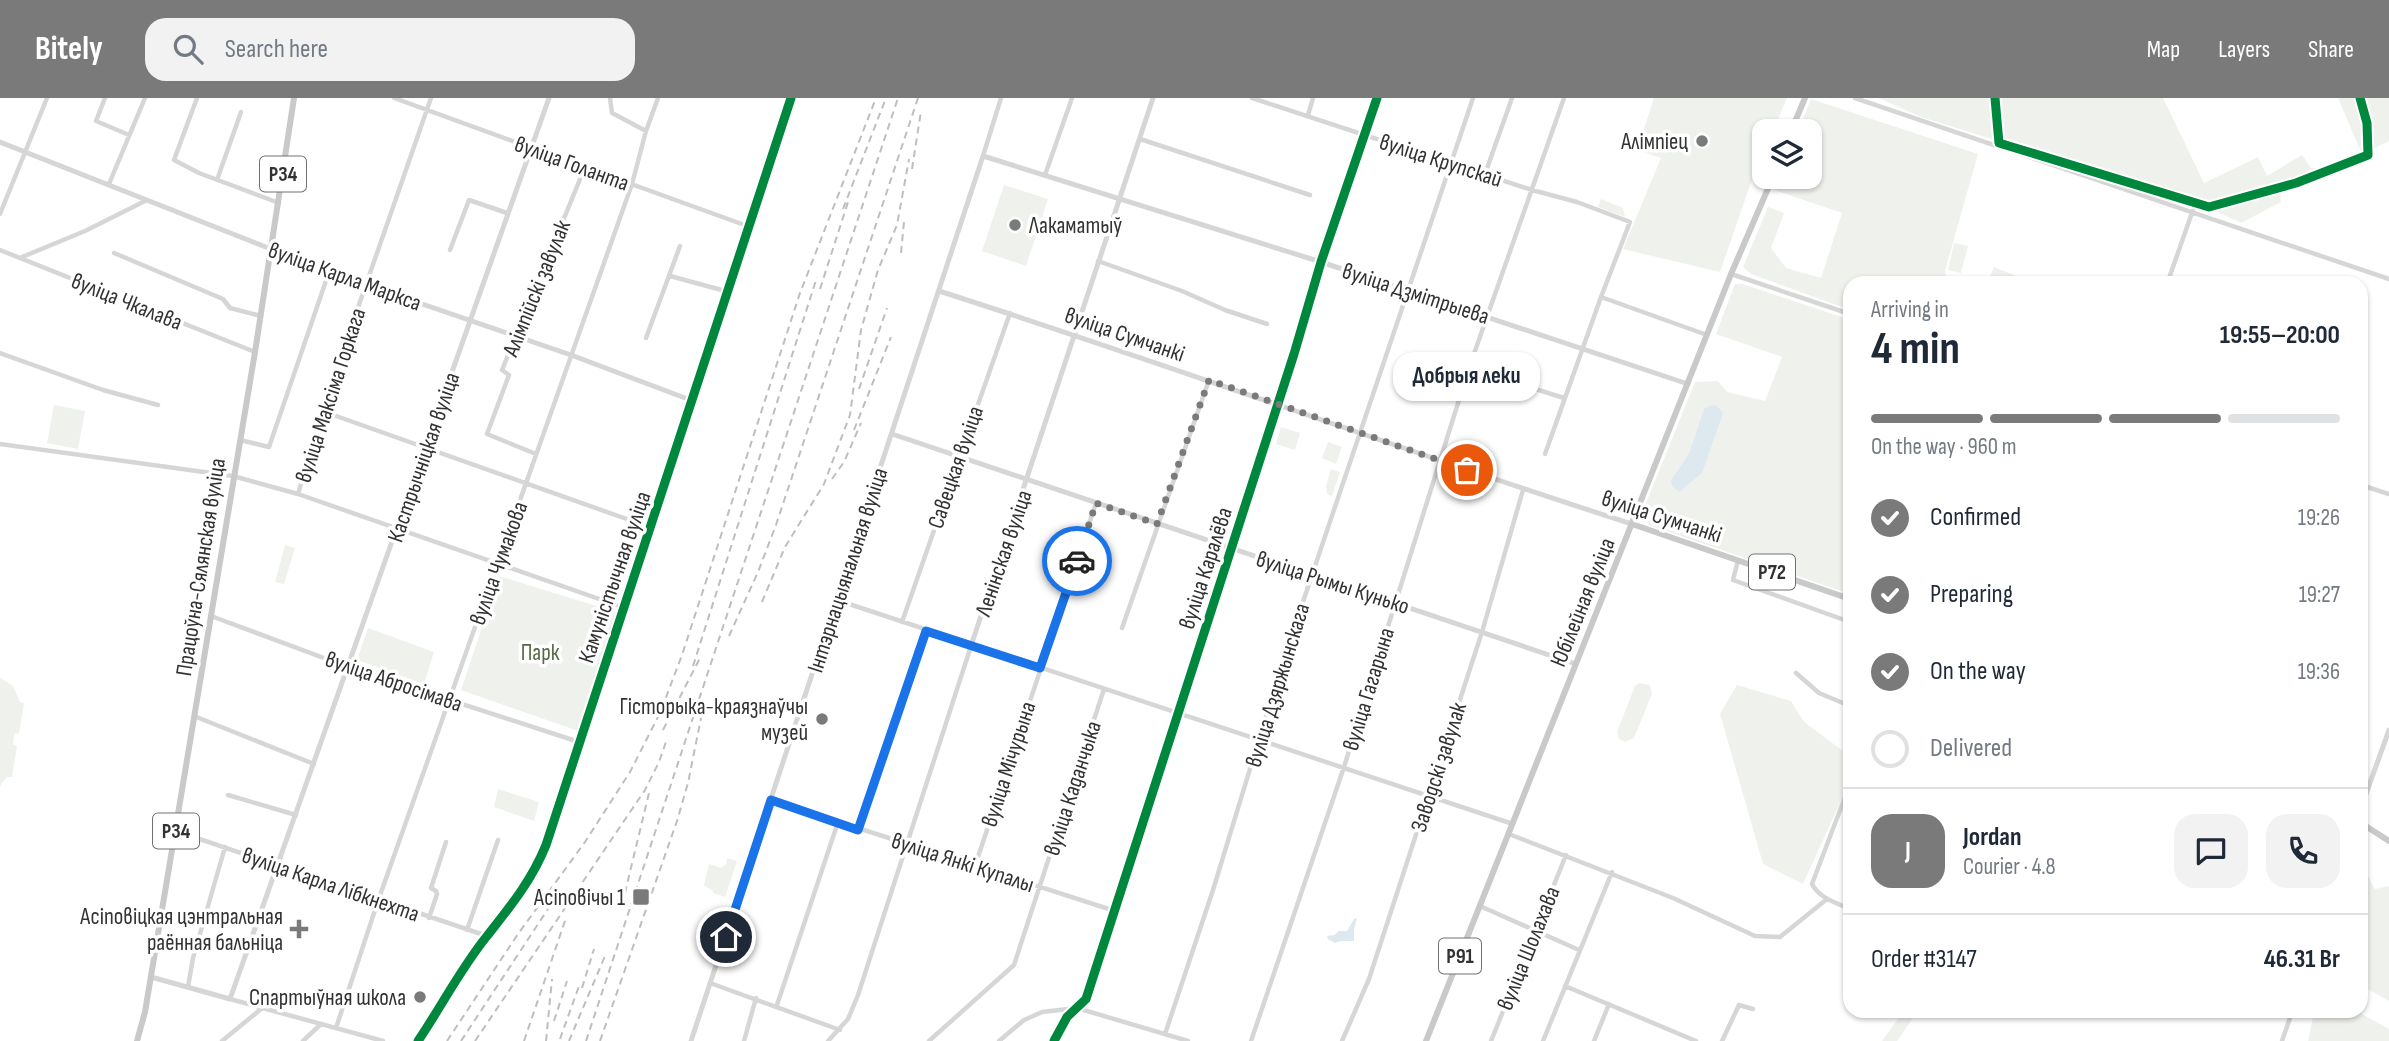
<!DOCTYPE html>
<html lang="en">
<head>
<meta charset="utf-8">
<style>
	body { margin:0; font-family:"Sofia Sans Condensed",sans-serif; background:#f2f2f3; color:#1f2937; height:100vh; display:flex; flex-direction:column; font-size:26px; white-space:nowrap }
	* { box-sizing:border-box; margin:0 }
	p { font-size:23px; color:#747a83 }
	.icon { flex:none; width:38px; height:38px; fill:none; stroke:currentColor; stroke-width:2; stroke-linecap:round; stroke-linejoin:round }
	.map { position:relative; flex:1; overflow:hidden }
	.drawer { position:absolute; left:1843px; top:178px; width:525px; height:742px; display:flex; flex-direction:column; background:#fff; border-radius:21px; box-shadow:0 2px 5px #0004 }
	.drawer>* { flex:none }
	.tools { position:absolute; left:1752px; top:21px; display:grid; gap:14px }
	.tools a { display:grid; place-items:center; width:70px; height:70px; border-radius:14px; background:#fff; box-shadow:0 2px 5px #0004; font-size:35px }
	.pin { position:absolute; display:grid; place-items:center; width:60px; height:60px; color:#fff; margin:-30px; border:4px solid #fff; border-radius:50%; box-shadow:0 2px 7px #0007 }
	.courier { position:absolute; display:grid; place-items:center; width:70px; height:70px; margin:-35px; border:5px solid #1a73e8; border-radius:50%; background:#fff; color:#222; box-shadow:0 2px 9px #0007 }
	.bubble { position:absolute; height:49px; border-radius:21px; background:#fff; box-shadow:0 2px 5px #0004; font-size:23px; font-weight:700; line-height:49px; text-align:center }
	.headline em { font-style:normal; font-weight:700 }
	.headline div { display:flex; flex-direction:column-reverse }
	.headline { display:flex; align-items:center; justify-content:space-between; height:119px; padding:0 28px }
	h1 { font-size:46px; font-weight:700; line-height:52px }
	.bar { display:grid; grid-template-columns:repeat(4,1fr); gap:10px 7px; align-content:center; height:84px; padding:0 28px }
	.bar i { height:9px; border-radius:5px; background:#e0e1e3 }
	.bar .active { background:#7a7a7a }
	.bar p { grid-column:span 4 }
	.line { display:flex; align-items:center; gap:18px; padding:0 28px; border-top:2px solid #e0e1e3 }
	.line div { flex:1 }
	.round { display:grid; place-items:center; flex:none; width:74px; height:74px; border-radius:21px; background:#f2f2f3 }
	ol { padding:0 28px; list-style:none }
	li { display:flex; align-items:center; gap:21px; height:77px }
	li p { margin-inline-start:auto }
	li .icon { padding:7px; border-radius:50%; background:#7a7a7a; color:#fff; stroke-width:4 }
	li:last-child { color:#747a83 }
	li i { width:38px; height:38px; border:4px solid #e0e1e3; border-radius:50% }
	header { display:flex; align-items:center; gap:42px; box-sizing:border-box; height:98px; padding:0 35px; background:#7a7a7a; color:#fff }
	header strong { font-size:33px }
	nav { display:flex; gap:38px; margin-inline-start:auto; font-size:24px }
	.search { width:490px; height:63px; background:#f2f2f3; display:flex; align-items:center; gap:18px; box-sizing:border-box; padding:0 24px; border-radius:21px; color:#747a83; font-size:26px }
	.map>svg:first-child { display:block }
	.green { fill:#eff2ec }
	.water { fill:#dde8ef }
	.lines { fill:none; stroke-linecap:round; stroke-linejoin:round }
	.minor { stroke:#d6d6d6; stroke-width:4.5 }
	.tertiary { stroke:#d6d6d6; stroke-width:5 }
	.primary { stroke:#c9c9c9; stroke-width:6 }
	.rail { stroke:#bebebe; stroke-width:2; stroke-dasharray:7 5; stroke-linecap:butt }
	.cycleway-casing { stroke:#fff; stroke-width:13 }
	.cycleway { stroke:#00873e; stroke-width:9 }
	.done { stroke:#7a7a7a; stroke-width:7; stroke-dasharray:0 12.6 }
	.route { stroke:#1a73e8; stroke-width:9 }
	.poi-dot { fill:#7a7a7a; stroke:#fff; stroke-width:2.5 }
	.labels { text-anchor:middle; stroke-width:7; stroke-linejoin:round; paint-order:stroke }
	.shield { fill:#fff; stroke:#707070; stroke-width:2 }
	.shield-label { font-size:21px; font-weight:bold; fill:#323232 }
	.poi-label { font-size:23px; fill:#323232; stroke:#fff; text-anchor:end }
	.street-label { font-size:23px; fill:#323232; stroke:#fff }
	.park-label { font-size:23px; fill:#556943; stroke:#fff }
</style>
</head>
<body>
<header>
<strong>Bitely</strong>
<div class="search"><svg class="icon" aria-label="search" viewBox="0 0 24 24"><circle cx="10" cy="10" r="6"/><path d="M15 15l6 6"/></svg>Search here</div>
<nav><a>Map</a><a>Layers</a><a>Share</a></nav>
</header>
<div class="map">
<svg width="2389" height="943" viewBox="0 0 2389 943">
	<rect width="100%" height="100%" fill="#fff"/>
	<path class="green" d="M 1654,0 L 1787,0 L 1773,33 L 1764,33 L 1764,54 L 1750,87 L 1720,174 L 1623,151 L 1661,60 L 1637,52 Z
		M 1879,0 L 2163,0 L 2204,85 L 2258,59 L 2267,78 L 2302,57 L 2311,70 L 2327,71 L 2279,86 L 2281,104 L 2241,125 L 2203,107 L 1921,19 Z
		M 2338,0 L 2389,0 L 2389,43 L 2362,56 Z
		M 1811,1 L 1978,56 L 1945,173 L 1948,185 L 1850,186 L 1850,212 L 1751,176 L 1743,169 L 1768,109 L 1784,115 L 1771,150 L 1786,170 L 1821,180 L 1842,115 L 1774,92 L 1780,79 L 1810,79 L 1810,33 L 1798,33 Z
		M 1004,87 L 1048,101 L 1026,168 L 982,153 Z
		M 1601,101 L 1623,110 L 1625,119 L 1598,109 Z
		M 1954,145 L 1968,148 L 1961,175 L 1948,172 Z
		M 1994,169 L 2034,185 L 1987,185 Z
		M 1735,186 L 1743,186 L 1850,222 L 1850,496 L 1649,427 L 1644,420 L 1644,410 L 1695,284 L 1718,283 L 1727,294 L 1765,303 L 1782,259 L 1716,236 Z
		M 54,307 L 85,313 L 78,351 L 47,345 Z
		M 1281,329 L 1300,335 L 1295,352 L 1276,346 Z
		M 1328,344 L 1342,349 L 1336,366 L 1322,360 Z
		M 1331,371 L 1340,374 L 1332,398 L 1327,396 L 1326,388 Z
		M 285,447 L 295,450 L 284,486 L 275,484 Z
		M 499,478 L 616,514 L 578,633 L 461,592 Z
		M 368,530 L 434,554 L 424,586 L 357,562 Z
		M 0,580 L 13,588 L 20,604 L 24,605 L 19,636 L 14,635 L 13,647 L 17,648 L 12,679 L 7,679 L 0,688 Z
		M 1639,585 L 1650,587 L 1652,596 L 1634,640 L 1625,644 L 1619,641 L 1617,634 L 1635,588 Z
		M 1737,587 L 1791,603 L 1804,624 L 1850,658 L 1850,683 L 1803,786 L 1763,766 L 1720,616 Z
		M 498,691 L 539,704 L 534,723 L 494,709 Z
		M 727,760 L 737,763 L 725,799 L 713,795 L 713,793 L 704,787 L 709,766 L 721,770 L 726,766 Z
		M 2363,769 L 2375,791 L 2389,788 L 2389,903 L 2361,887 L 2361,771 Z
		M 1903,914 L 1917,914 L 1897,943 L 1882,943 Z
		M 2314,914 L 2358,914 L 2389,931 L 2389,943 L 2308,943 Z"/>
	<path class="water" d="M 1716,307 L 1723,315 L 1702,375 L 1679,394 L 1672,388 L 1671,382 L 1689,356 L 1704,311 L 1709,308 Z
		M 1357,820 L 1354,831 L 1354,843 L 1341,843 L 1335,845 L 1328,841 L 1327,838 L 1334,837 L 1339,833 L 1347,833 L 1354,821 Z"/>
	<g class="lines">
		<path class="minor" d="M 105,0 L 96,23 L 129,37
			M 197,0 L 174,62 L 199,75 L 279,105
			M 394,0 L 750,129
			M 610,0 L 612,15 L 646,33
			M 1252,0 L 1532,92 L 1577,104 L 1630,124 L 1601,199 L 1545,356
			M 1855,0 L 2389,181
			M 1308,17 L 1313,0
			M 1140,41 L 1310,97
			M 983,58 L 1001,0
			M 1485,76 L 1512,0
			M 1045,77 L 1072,0
			M 217,82 L 241,14
			M 109,86 L 145,0
			M 0,116 L 47,0
			M 0,152 L 255,254
			M 450,152 L 469,102 L 507,115
			M 114,155 L 223,201 L 230,210 L 261,218
			M 22,159 L 85,133 L 147,102
			M 1098,163 L 1182,193 L 1225,212 L 1267,226
			M 1731,176 L 1850,216
			M 670,178 L 729,194
			M 2167,186 L 2193,112
			M 1601,199 L 1707,237
			M 646,240 L 680,148
			M 0,255 L 103,292 L 158,307
			M 1469,270 L 1564,300
			M 322,313 L 652,430
			M 240,342 L 269,349 L 329,174
			M 0,346 L 233,378 L 298,396 L 625,510
			M 536,356 L 487,336 L 509,277 L 502,272 L 585,69
			M 2361,387 L 2389,396
			M 298,396 L 322,313 L 431,0
			M 1738,462 L 1733,482 L 1850,524
			M 837,502 L 1513,726
			M 211,518 L 348,569 L 579,644
			M 902,524 L 1010,215
			M 1122,530 L 1209,282
			M 1796,575 L 1819,595 L 1850,608
			M 194,618 L 314,666
			M 1850,686 L 1812,786 C 1819,800 1837,805 1850,811
			M 228,697 L 296,717
			M 771,702 L 1115,813
			M 858,732 L 926,533
			M 176,733 L 487,838
			M 1509,736 L 1673,800 L 1755,838 L 1780,839 L 1827,801
			M 975,768 L 1096,405
			M 1480,808 L 1579,852
			M 429,820 L 437,796 L 436,793 L 431,790 L 446,744
			M 467,832 L 498,742
			M 710,885 L 840,932
			M 1565,888 L 1696,943
			M 188,889 L 193,860 L 225,749
			M 230,901 L 383,943
			M 777,907 L 838,724
			M 336,930 L 378,803 L 632,86 L 646,33 L 658,0
			M 1165,936 L 1213,792 L 1283,563 L 1473,0
			M 222,943 L 261,911
			M 303,943 L 321,926
			M 418,943 C 441,909 461,870 487,838 C 510,809 532,782 546,747 L 791,0
			M 744,943 L 756,900
			M 828,943 L 848,921 L 858,897 L 971,548
			M 929,943 L 1014,867 L 1104,591
			M 999,943 L 1024,922 L 1042,914 L 1077,910 L 1188,943
			M 1251,943 L 1344,669 L 1469,270 L 1564,0
			M 1342,943 L 1369,881 L 1482,534 L 1523,392
			M 1491,943 L 1566,757
			M 1543,943 L 1612,774
			M 1594,943 L 1609,906
			M 1722,943 L 1739,907 L 1753,911
			M 2282,943 L 2292,914"/>
		<path class="tertiary" d="M 0,44 L 329,174 L 571,257 L 693,303
			M 939,193 C 1171,267 1400,352 1632,426
			M 892,336 L 1576,566
			M 971,548 L 1153,0
			M 2361,710 L 2389,632
			M 151,879 L 230,901 L 549,0
			M 691,943 L 983,58 L 1321,164 L 1688,286
			M 1054,943 L 1067,919 L 1086,901 L 1294,256 L 1321,164 L 1377,0"/>
		<path class="primary" d="M 1791,33 L 1805,0
			M 1632,426 L 1850,501
			M 2361,725 L 2389,743
			M 137,943 L 145,914 L 255,254 L 294,0
			M 1426,943 L 1731,176 L 1773,79"/>
		<path class="rail" d="M 912,71 L 921,13
			M 843,111 L 886,0
			M 901,155 L 904,124
			M 820,191 L 849,101
			M 859,291 L 887,210
			M 854,332 L 891,239
			M 832,381 L 844,364 L 861,325
			M 762,504 L 785,449 L 824,386 L 850,317 L 861,232 L 878,172 L 897,127 L 909,61
			M 729,538 L 758,474 L 776,427 L 918,0
			M 693,568 L 817,179
			M 663,632 L 700,560
			M 622,807 L 649,695
			M 582,890 L 594,851
			M 554,923 L 567,883
			M 560,941 L 579,888
			M 447,943 L 518,836 L 585,744 L 630,674 L 660,615 L 682,557 L 800,195 L 876,0
			M 461,943 L 548,811
			M 475,943 L 645,692 L 659,664 L 667,641
			M 524,943 L 566,820
			M 546,943 L 552,881
			M 569,943 L 605,858
			M 586,943 L 898,0
			M 600,943 L 677,723 L 688,685 L 701,620"/>
		<defs>
			<path id="cycleway" d="M 1995,0 L 1999,45 L 2209,109 L 2296,85 L 2368,57 L 2367,25 L 2360,0
				M 418,943 C 441,909 461,870 487,838 C 510,809 532,782 546,747 L 791,0
				M 1054,943 L 1067,919 L 1086,901 L 1294,256 L 1321,164 L 1377,0"/>
		</defs>
		<use href="#cycleway" class="cycleway-casing"/>
		<use href="#cycleway" class="cycleway"/>
	</g>
	<g class="lines">
		<path class="done" d="M 1077,463 L 1096,405 L 1157,426 L 1209,282 L 1467,372"/>
		<path class="route" d="M 726,839 L 771,702 L 858,732 L 926,533 L 1040,570 L 1077,463"/>
	</g>
	<g class="poi-dot">
		<circle cx="1702" cy="43" r="7"/>
		<circle cx="1015" cy="127" r="7"/>
		<circle cx="822" cy="621" r="7"/>
		<rect x="632" y="790" width="18" height="18" rx="3.5"/>
		<path d="M295.5 820.5h7v7h7v7h-7v7h-7v-7h-7v-7h7z"/>
		<circle cx="420" cy="899" r="7"/>
	</g>
	<g class="labels">
		<g class="shield">
			<rect x="260" y="58.5" width="46" height="35" rx="5"/>
			<rect x="1749" y="456.5" width="46" height="35" rx="5"/>
			<rect x="153" y="715.5" width="46" height="35" rx="5"/>
			<rect x="1439" y="840.5" width="42" height="35" rx="5"/>
		</g>
		<g class="shield-label">
			<text x="283" y="83">Р34</text>
			<text x="1772" y="481">Р72</text>
			<text x="176" y="740">Р34</text>
			<text x="1460" y="865">Р91</text>
		</g>
		<g class="poi-label">
			<text x="1688" y="51">Алімпіец</text>
			<text x="1029" y="135" text-anchor="start">Лакаматыў</text>
			<text x="808" y="616">Гісторыка-краязнаўчы<tspan x="808" dy="26">музей</tspan></text>
			<text x="625" y="807">Асіповічы 1</text>
			<text x="283" y="826">Асіповіцкая цэнтральная<tspan x="283" dy="26">раённая бальніца</tspan></text>
			<text x="406" y="907">Спартыўная школа</text>
		</g>
		<g class="street-label">
			<text transform="translate(1441 62) rotate(18)" y="8">вуліца Крупскай</text>
			<text transform="translate(572 65) rotate(20)" y="8">вуліца Голанта</text>
			<text transform="translate(345 178) rotate(20)" y="8">вуліца Карла Маркса</text>
			<text transform="translate(536 190) rotate(-68)" y="8">Алімпійскі завулак</text>
			<text transform="translate(1416 195) rotate(18)" y="8">вуліца Дзмітрыева</text>
			<text transform="translate(127 203) rotate(22)" y="8">вуліца Чкалава</text>
			<text transform="translate(1125 236) rotate(19)" y="8">вуліца Сумчанкі</text>
			<text transform="translate(330 297) rotate(-72)" y="8">вуліца Максіма Горкага</text>
			<text transform="translate(423 359) rotate(-71)" y="8">Кастрычніцкая вуліца</text>
			<text transform="translate(955 369) rotate(-71)" y="8">Савецкая вуліца</text>
			<text transform="translate(1662 418) rotate(18)" y="8">вуліца Сумчанкі</text>
			<text transform="translate(1003 455) rotate(-71)" y="8">Ленінская вуліца</text>
			<text transform="translate(498 465) rotate(-70)" y="8">вуліца Чумакова</text>
			<text transform="translate(200 469) rotate(-81)" y="8">Працоўна-Сялянская вуліца</text>
			<text transform="translate(1205 470) rotate(-72)" y="8">вуліца Каралёва</text>
			<text transform="translate(847 472) rotate(-72)" y="8">Інтэрнацыянальная вуліца</text>
			<text transform="translate(614 479) rotate(-71)" y="8">Камуністычная вуліца</text>
			<text transform="translate(1333 484) rotate(18)" y="8">вуліца Рымы Кунько</text>
			<text transform="translate(1582 504) rotate(-68)" y="8">Юбілейная вуліца</text>
			<text transform="translate(394 583) rotate(19)" y="8">вуліца Абросімава</text>
			<text transform="translate(1277 587) rotate(-73)" y="8">вуліца Дзяржынскага</text>
			<text transform="translate(1368 591) rotate(-73)" y="8">вуліца Гагарына</text>
			<text transform="translate(1008 666) rotate(-72)" y="8">вуліца Мічурына</text>
			<text transform="translate(1438 669) rotate(-72)" y="8">Заводскі завулак</text>
			<text transform="translate(1072 690) rotate(-72)" y="8">вуліца Каданчыка</text>
			<text transform="translate(963 764) rotate(18)" y="8">вуліца Янкі Купалы</text>
			<text transform="translate(331 786) rotate(19)" y="8">вуліца Карла Лібкнехта</text>
			<text transform="translate(1528 850) rotate(-68)" y="8">вуліца Шолахава</text>
		</g>
		<g class="park-label">
			<text x="540" y="562">Парк</text>
		</g>
	</g>
</svg>
<div class="tools">
<a><svg class="icon" aria-label="layers" viewBox="0 0 24 24"><path d="M12 4l9 5-9 5-9-5zM3 14l9 5 9-5"/></svg></a>
</div>
<div class="pin" style="left:1467px;top:372px;background:#ea580c"><svg class="icon" aria-label="bag" viewBox="0 0 24 24"><path d="M5 8h14l-1 12H6zM9 8a3 3 0 0 1 6 0"/></svg></div>
<div class="pin" style="left:726px;top:839px;background:#1f2937"><svg class="icon" aria-label="home" viewBox="0 0 24 24"><path d="M3 11l9-7 9 7M6 9v11h12V9"/></svg></div>
<div class="courier" style="left:1077px;top:463px"><svg class="icon" aria-label="car" viewBox="0 0 24 24"><path d="M5 17H2v-5l4-1 3-4h7l3 4 3 1v5h-3M9 17h6M6 11h13"/><circle cx="7" cy="17" r="2"/><circle cx="17" cy="17" r="2"/></svg></div>
<div class="bubble" style="left:1393px;top:254px;width:147px">Добрыя леки</div>
<section class="drawer">
<div class="headline"><div><h1>4 min</h1><p>Arriving in</p></div><em>19:55–20:00</em></div>
<div class="bar"><i class="active"></i><i class="active"></i><i class="active"></i><i></i><p>On the way · 960 m</p></div>
<ol>
<li><svg class="icon" aria-label="check" viewBox="0 0 24 24"><path d="M5 12l5 5 9-10"/></svg>Confirmed<p>19:26</p></li>
<li><svg class="icon" aria-label="check" viewBox="0 0 24 24"><path d="M5 12l5 5 9-10"/></svg>Preparing<p>19:27</p></li>
<li><svg class="icon" aria-label="check" viewBox="0 0 24 24"><path d="M5 12l5 5 9-10"/></svg>On the way<p>19:36</p></li>
<li><i></i>Delivered</li>
</ol>
<div class="line" style="height:126px"><b class="round" style="background:#7a7a7a;color:#fff">J</b><div><b>Jordan</b><p>Courier · 4.8</p></div><a class="round"><svg class="icon" aria-label="chat" viewBox="0 0 24 24"><path d="M4 5h16v11H9l-5 4z"/></svg></a><a class="round"><svg class="icon" aria-label="phone" viewBox="0 0 24 24"><path d="M5 4h4l2 5-3 2q2 4 5 5l2-3 5 2v4C11 20 4 13 5 4z"/></svg></a></div>
<div class="line" style="height:91px"><div>Order #3147</div><b>46.31 Br</b></div>
</section>
</div>
</body>
</html>
